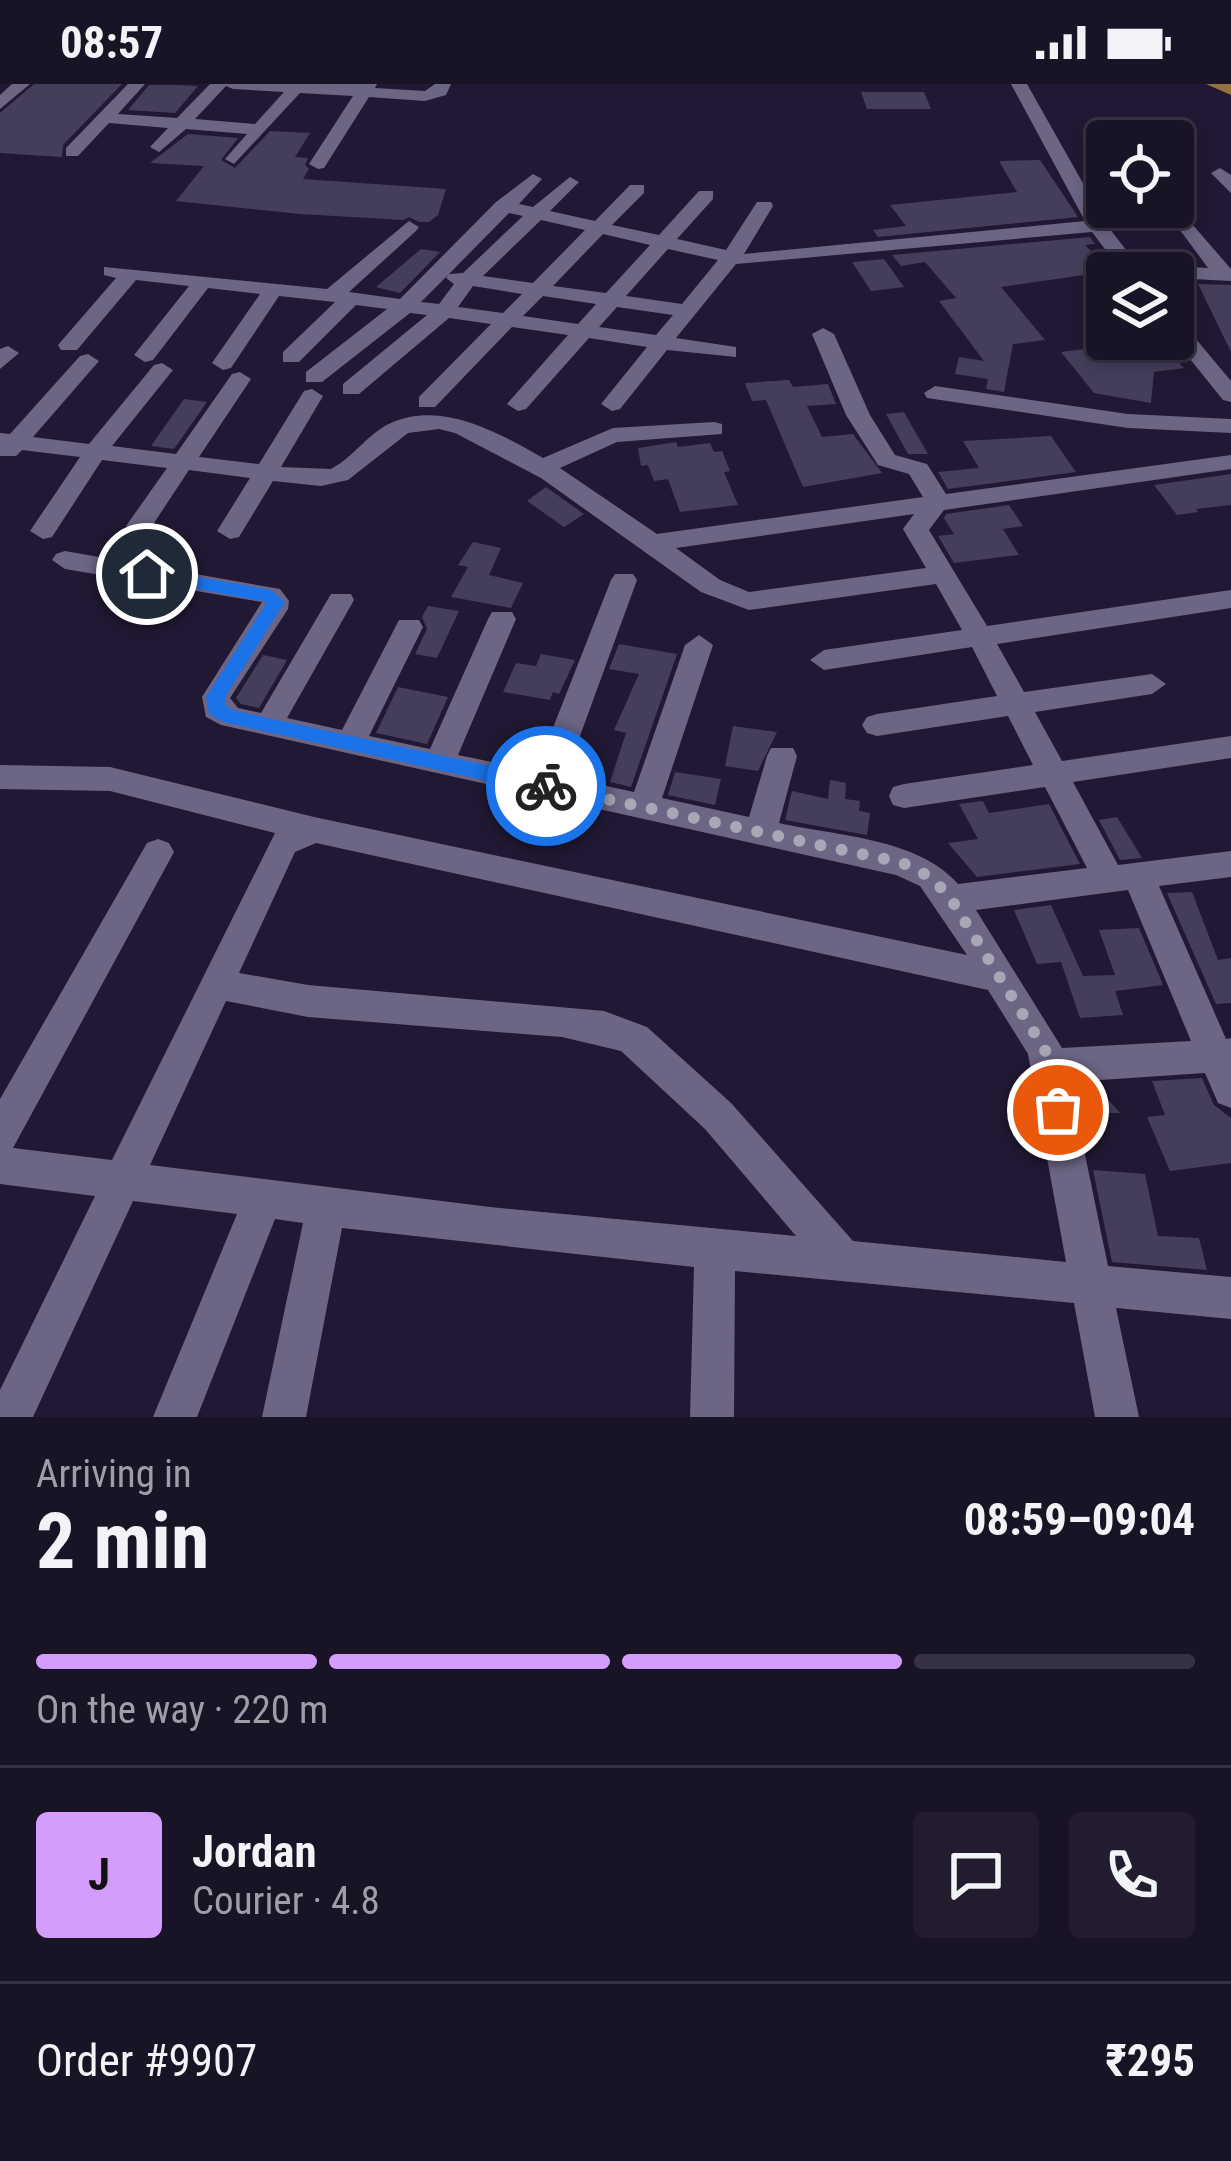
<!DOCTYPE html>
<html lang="en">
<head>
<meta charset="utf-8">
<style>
	body { margin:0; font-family:"Roboto Condensed",sans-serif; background:#221c2e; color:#f1f3f6; height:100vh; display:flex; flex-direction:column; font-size:45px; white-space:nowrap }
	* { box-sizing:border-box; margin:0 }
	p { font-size:39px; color:#9f9ea7 }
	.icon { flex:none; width:66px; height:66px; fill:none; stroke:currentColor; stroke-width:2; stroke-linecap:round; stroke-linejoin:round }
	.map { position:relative; height:1333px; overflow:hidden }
	.panel { display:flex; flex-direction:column; background:#191326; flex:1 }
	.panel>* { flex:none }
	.tools { position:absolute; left:1086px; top:36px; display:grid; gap:24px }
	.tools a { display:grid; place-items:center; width:108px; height:108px; border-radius:12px; background:#191326; box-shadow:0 6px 18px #0003,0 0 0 3px #373243; font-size:60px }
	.pin { position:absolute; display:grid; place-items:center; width:102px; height:102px; color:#fff; margin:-51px; border:6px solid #fff; border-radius:50%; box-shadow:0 3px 12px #0007 }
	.courier { position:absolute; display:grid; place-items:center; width:120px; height:120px; margin:-60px; border:9px solid #1a73e8; border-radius:50%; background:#fff; color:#222; box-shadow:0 3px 15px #0007 }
	.overview em { font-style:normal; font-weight:700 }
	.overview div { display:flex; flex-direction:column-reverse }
	.overview { display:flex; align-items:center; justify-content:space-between; height:204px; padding:0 36px }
	h1 { font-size:78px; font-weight:700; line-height:90px }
	.bar { display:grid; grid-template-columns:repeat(4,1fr); gap:18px 12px; align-content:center; height:144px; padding:0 36px }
	.bar i { height:15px; border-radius:9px; background:#373243 }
	.bar .active { background:#d49cfc }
	.bar p { grid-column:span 4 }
	.line { display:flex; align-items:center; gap:30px; padding:0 36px; border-top:3px solid #373243 }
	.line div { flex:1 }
	.round { display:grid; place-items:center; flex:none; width:126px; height:126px; border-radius:12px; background:#221c2e }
	.status { display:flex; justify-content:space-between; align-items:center; height:84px; padding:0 60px; background:#191326; direction:ltr }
	.status svg { height:33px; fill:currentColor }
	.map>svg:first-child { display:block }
	.building { fill:#453e5b }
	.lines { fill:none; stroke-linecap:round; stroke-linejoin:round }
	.minor { fill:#6c6584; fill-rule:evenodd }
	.major { fill:#92723e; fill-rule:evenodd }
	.route { fill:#1a73e8 }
	.done { stroke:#aaa6b6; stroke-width:12; stroke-dasharray:0 21.6 }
</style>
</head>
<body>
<div class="status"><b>08:57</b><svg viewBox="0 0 49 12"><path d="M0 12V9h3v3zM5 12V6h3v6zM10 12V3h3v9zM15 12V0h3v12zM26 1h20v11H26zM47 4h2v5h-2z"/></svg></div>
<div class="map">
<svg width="1231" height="1333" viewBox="0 0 1231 1333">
	<rect width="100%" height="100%" fill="#211933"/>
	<path class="building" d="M 34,0 L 122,0 L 63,61 L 62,73 L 0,69 L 0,29 Z
		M 149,1 L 178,1 L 198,2 L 175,29 L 128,26 Z
		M 861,8 L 924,8 L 931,25 L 867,25 Z
		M 270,47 L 310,49 L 295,73 L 308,74 L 305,81 L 309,85 L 303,95 L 446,105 L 438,131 L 429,138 L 419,138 L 409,133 L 403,136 L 300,130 L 176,117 L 204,82 L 150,79 L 188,50 L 238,54 L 221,76 L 235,84 Z
		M 1040,76 L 1078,133 L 878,153 L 873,146 L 906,142 L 890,121 L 1017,108 L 999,77 Z
		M 1090,153 L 1095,160 L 1085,161 L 1112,187 L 1001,203 L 1045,256 L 1013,260 L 1004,308 L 986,305 L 988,295 L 955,290 L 959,273 L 984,277 L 939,217 L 956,214 L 925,178 L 901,182 L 892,171 Z
		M 421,165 L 440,168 L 400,209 L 376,203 Z
		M 884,175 L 904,203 L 871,207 L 852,178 Z
		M 1198,200 L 1231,201 L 1231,268 Z
		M 1156,256 L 1184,284 L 1154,288 L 1151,319 L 1094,309 L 1061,268 Z
		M 789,296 L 793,303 L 828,300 L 836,320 L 807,322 L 822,353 L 853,350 L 882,389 L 803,403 L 766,316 L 752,317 L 745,299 Z
		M 184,315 L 207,318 L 174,365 L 151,362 Z
		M 904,328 L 913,344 L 928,370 L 908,370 L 886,330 Z
		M 1051,352 L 1076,388 L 948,405 L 938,388 L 979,384 L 963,357 Z
		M 676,358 L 678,363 L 710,359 L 714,368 L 722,367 L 730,387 L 724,388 L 738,421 L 680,428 L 668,395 L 654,397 L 648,381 L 641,382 L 638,364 Z
		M 1231,390 L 1231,421 L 1196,425 L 1198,428 L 1177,431 L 1154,401 Z
		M 546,403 L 584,430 L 564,443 L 527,417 Z
		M 1009,421 L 1023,442 L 1003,445 L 1019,471 L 954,479 L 938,452 L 954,450 L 944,434 L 946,430 Z
		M 473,458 L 501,464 L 489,491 L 523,499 L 511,524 L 451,513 L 468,483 L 458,481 Z
		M 428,522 L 459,527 L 437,574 L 415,570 L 427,545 L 422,533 Z
		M 619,560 L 677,570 L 631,703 L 610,698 L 626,649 L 614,646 L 639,590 L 609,585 Z
		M 541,570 L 575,576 L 559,610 L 553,608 L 550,616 L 503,608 L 516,579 L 536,582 Z
		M 263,571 L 287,576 L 259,624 L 241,620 L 236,614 Z
		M 398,603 L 448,613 L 427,660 L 376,649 Z
		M 733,642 L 777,648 L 758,687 L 725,682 Z
		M 675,688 L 721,695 L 715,721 L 668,711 Z
		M 830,696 L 846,699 L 845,715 L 860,717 L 859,727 L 870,729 L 867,751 L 785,736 L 792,707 L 828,715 Z
		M 983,717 L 989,729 L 1049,720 L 1080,780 L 977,793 L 948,759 L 978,755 L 959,720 Z
		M 1117,733 L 1142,774 L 1120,776 L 1099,736 Z
		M 1192,808 L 1218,876 L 1231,874 L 1231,919 L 1216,920 L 1167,809 Z
		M 1051,821 L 1083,892 L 1115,891 L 1099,846 L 1139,844 L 1163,901 L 1115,907 L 1123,931 L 1080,934 L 1061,878 L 1037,880 L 1014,826 Z
		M 1202,994 L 1214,1021 L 1231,1034 L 1231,1079 L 1170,1087 L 1147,1033 L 1165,1031 L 1152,997 Z
		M 1096,1001 L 1120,1029 L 1081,1029 L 1075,1002 Z
		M 1093,1086 L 1145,1090 L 1158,1152 L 1199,1154 L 1207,1186 L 1112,1178 Z"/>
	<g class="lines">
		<path class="minor" d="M 12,0 L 30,0 L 0,25 L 0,11 Z
			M 128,0 L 145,0 L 118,30 L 177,34 L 210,0 L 377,0 L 375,4 L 425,7 L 435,0 L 451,0 L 446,11 L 425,17 L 369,13 L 324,84 L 318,85 L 309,80 L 353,12 L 300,9 L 234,80 L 225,75 L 247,50 L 186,45 L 159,68 L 150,63 L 168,44 L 109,39 L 78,72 L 66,72 L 66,64 ZM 226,2 L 233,5 L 284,8 L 255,40 L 195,35 Z
			M 1011,0 L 1027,0 L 1106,140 L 1137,180 L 1208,184 L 1163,123 L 1173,123 L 1173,118 L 1231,185 L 1231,197 L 1173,194 L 1173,189 L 1123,189 L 1092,148 L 736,180 L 676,254 L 736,263 L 736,273 L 667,266 L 620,325 L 612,327 L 601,320 L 647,263 L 589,254 L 526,325 L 518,327 L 507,320 L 568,251 L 512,243 L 435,323 L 419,323 L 419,313 L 491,240 L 449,234 L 359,310 L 343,310 L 343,300 L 427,231 L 410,229 L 322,298 L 306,298 L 306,288 L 387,225 L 356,221 L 299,278 L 283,278 L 283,268 L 335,218 L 279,212 L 231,284 L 223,286 L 212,279 L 260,210 L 208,204 L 153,276 L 145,278 L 134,271 L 189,202 L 136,196 L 77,266 L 61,266 L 58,261 L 116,194 L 104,191 L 104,183 L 327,205 L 409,137 L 419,143 L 416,147 L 349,208 L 400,215 L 496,118 L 533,90 L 542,95 L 519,120 L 533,123 L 570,93 L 579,98 L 550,127 L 595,137 L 630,101 L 644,101 L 644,109 L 612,141 L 659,151 L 699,107 L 713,107 L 713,115 L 677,155 L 726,166 L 757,118 L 771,118 L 773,122 L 744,170 L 1085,137 ZM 509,129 L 523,132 L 463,189 L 449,190 ZM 541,136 L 585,146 L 533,199 L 483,192 ZM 603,150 L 650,161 L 606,209 L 553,202 ZM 668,165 L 718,176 L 682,220 L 626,212 ZM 449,190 L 446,194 L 454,200 L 439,220 L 421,218 ZM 473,202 L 522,210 L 503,229 L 458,223 ZM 543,212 L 596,220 L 578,240 L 523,232 ZM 617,223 L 673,231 L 656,251 L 599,243 Z
			M 1220,84 L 1231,91 L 1231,109 L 1211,89 Z
			M 1173,234 L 1180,236 L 1231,297 L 1231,318 L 1223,316 L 1173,254 Z
			M 823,244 L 834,250 L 870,331 L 895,371 L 927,380 L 946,410 L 1231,371 L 1231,385 L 944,426 L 929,446 L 987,542 L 1231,506 L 1231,524 L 997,560 L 1024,608 L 1152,590 L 1166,600 L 1152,610 L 1035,628 L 1062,677 L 1231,652 L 1231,674 L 1073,698 L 1118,781 L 1231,767 L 1231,793 L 1159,802 L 1226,955 L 1231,954 L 1231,1024 L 1218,1019 L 1205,989 L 1070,998 L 1108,1182 L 1231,1193 L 1231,1235 L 1116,1224 L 1139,1333 L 1095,1333 L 1074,1219 L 735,1187 L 734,1333 L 690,1333 L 694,1183 L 342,1144 L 306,1333 L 262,1333 L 303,1139 L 275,1135 L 197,1333 L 153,1333 L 237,1130 L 133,1117 L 33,1333 L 0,1333 L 0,1306 L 95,1112 L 0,1100 L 0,1015 L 147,759 L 158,755 L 169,759 L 174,768 L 13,1064 L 112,1076 L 275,749 L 110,707 L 0,705 L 0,681 L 110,683 L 314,733 L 967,871 L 920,802 L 896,791 L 221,641 L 206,633 L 202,613 L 262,518 L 65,485 L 52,476 L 56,470 L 65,467 L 280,505 L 289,517 L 288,525 L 230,614 L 238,624 L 261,629 L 331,510 L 351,510 L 354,516 L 287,634 L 342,646 L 399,536 L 419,536 L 423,543 L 369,652 L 430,665 L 488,535 L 492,528 L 512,528 L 516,535 L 458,671 L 536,687 L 611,496 L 615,490 L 633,490 L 637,496 L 565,693 L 634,708 L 685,561 L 699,551 L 713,561 L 662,714 L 749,733 L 767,672 L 771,664 L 793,664 L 797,672 L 779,739 C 837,752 918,754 958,800 L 1087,784 L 1045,703 L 904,724 L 893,721 L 889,712 L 893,703 L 904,700 L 1033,681 L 1008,632 L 877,652 L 867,649 L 862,641 L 867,633 L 877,630 L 997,612 L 972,563 L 824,586 L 810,576 L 824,566 L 962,546 L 936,500 L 749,526 L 701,508 L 541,394 L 455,349 L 439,345 L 408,349 L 348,396 L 321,402 L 273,397 L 239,453 L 230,455 L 217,447 L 250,394 L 189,386 L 148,448 L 139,450 L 126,442 L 167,384 L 102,376 L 52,453 L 43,455 L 30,447 L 80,373 L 22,366 L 16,372 L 0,372 L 0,349 L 10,350 L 80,272 L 88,270 L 99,277 L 33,353 L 89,360 L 154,281 L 162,279 L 173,286 L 112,362 L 176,370 L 232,290 L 240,288 L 251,295 L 199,373 L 259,380 L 304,307 L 312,305 L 323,312 L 281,383 L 331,385 C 354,373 368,349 391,339 C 442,316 499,349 543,374 L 613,344 L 714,338 L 722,340 L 722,350 L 617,358 L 560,384 L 657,450 L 923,413 L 909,390 L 878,381 L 846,331 L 812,250 ZM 914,430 L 903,445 L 926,484 L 749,508 L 720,496 L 676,464 ZM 316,759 L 988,906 L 1028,970 L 1066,1178 L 853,1157 L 731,1019 L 647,943 L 604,927 L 308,901 L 239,889 L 295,768 ZM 1128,806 L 1191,957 L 1062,964 L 976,826 ZM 226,917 L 308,933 L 562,953 L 621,967 L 705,1045 L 796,1152 L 490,1123 L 150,1081 Z
			M 8,262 L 19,269 L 0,285 L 0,265 Z
			M 935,302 L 1128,330 L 1231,335 L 1231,349 L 1128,344 L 927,314 L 924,309 Z"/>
		<path class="major" d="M 1206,0 L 1231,0 L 1231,11 Z"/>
	</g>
	<path class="route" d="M 147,484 L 271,506 L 285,518 L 225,613 L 225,621 L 236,627 L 546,694 L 556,702 L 553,707 L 546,710 L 224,638 L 209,630 L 206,613 L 267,518 L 141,494 L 141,486 Z"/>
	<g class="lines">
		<path class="done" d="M 546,702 L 903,779 L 932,794 L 951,815 L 1045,966 L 1058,1026"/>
	</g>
</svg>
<div class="tools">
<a><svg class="icon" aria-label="locate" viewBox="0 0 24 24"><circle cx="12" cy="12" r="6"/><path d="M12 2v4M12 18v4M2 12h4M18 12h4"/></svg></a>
<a><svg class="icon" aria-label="layers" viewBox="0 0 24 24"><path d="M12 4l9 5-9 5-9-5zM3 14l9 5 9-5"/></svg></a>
</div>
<div class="pin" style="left:1058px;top:1026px;background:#ea580c"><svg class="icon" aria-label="bag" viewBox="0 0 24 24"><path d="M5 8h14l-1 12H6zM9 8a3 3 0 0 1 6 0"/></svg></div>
<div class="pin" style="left:147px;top:490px;background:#1f2937"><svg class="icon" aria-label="home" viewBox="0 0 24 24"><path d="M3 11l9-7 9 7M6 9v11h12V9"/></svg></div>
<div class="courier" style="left:546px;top:702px"><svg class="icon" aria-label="bike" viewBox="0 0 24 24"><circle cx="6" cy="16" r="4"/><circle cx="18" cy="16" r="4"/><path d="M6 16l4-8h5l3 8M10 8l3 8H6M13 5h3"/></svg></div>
</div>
<section class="panel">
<div class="overview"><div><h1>2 min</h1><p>Arriving in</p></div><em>08:59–09:04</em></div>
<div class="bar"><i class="active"></i><i class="active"></i><i class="active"></i><i></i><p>On the way · 220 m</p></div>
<div class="line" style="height:216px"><b class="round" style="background:#d49cfc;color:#111">J</b><div><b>Jordan</b><p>Courier · 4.8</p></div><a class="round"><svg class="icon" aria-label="chat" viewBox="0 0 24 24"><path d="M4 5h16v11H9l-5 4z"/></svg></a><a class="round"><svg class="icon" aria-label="phone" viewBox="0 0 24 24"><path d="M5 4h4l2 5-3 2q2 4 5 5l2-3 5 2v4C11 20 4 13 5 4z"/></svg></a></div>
<div class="line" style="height:156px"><div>Order #9907</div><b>₹295</b></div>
</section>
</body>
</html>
